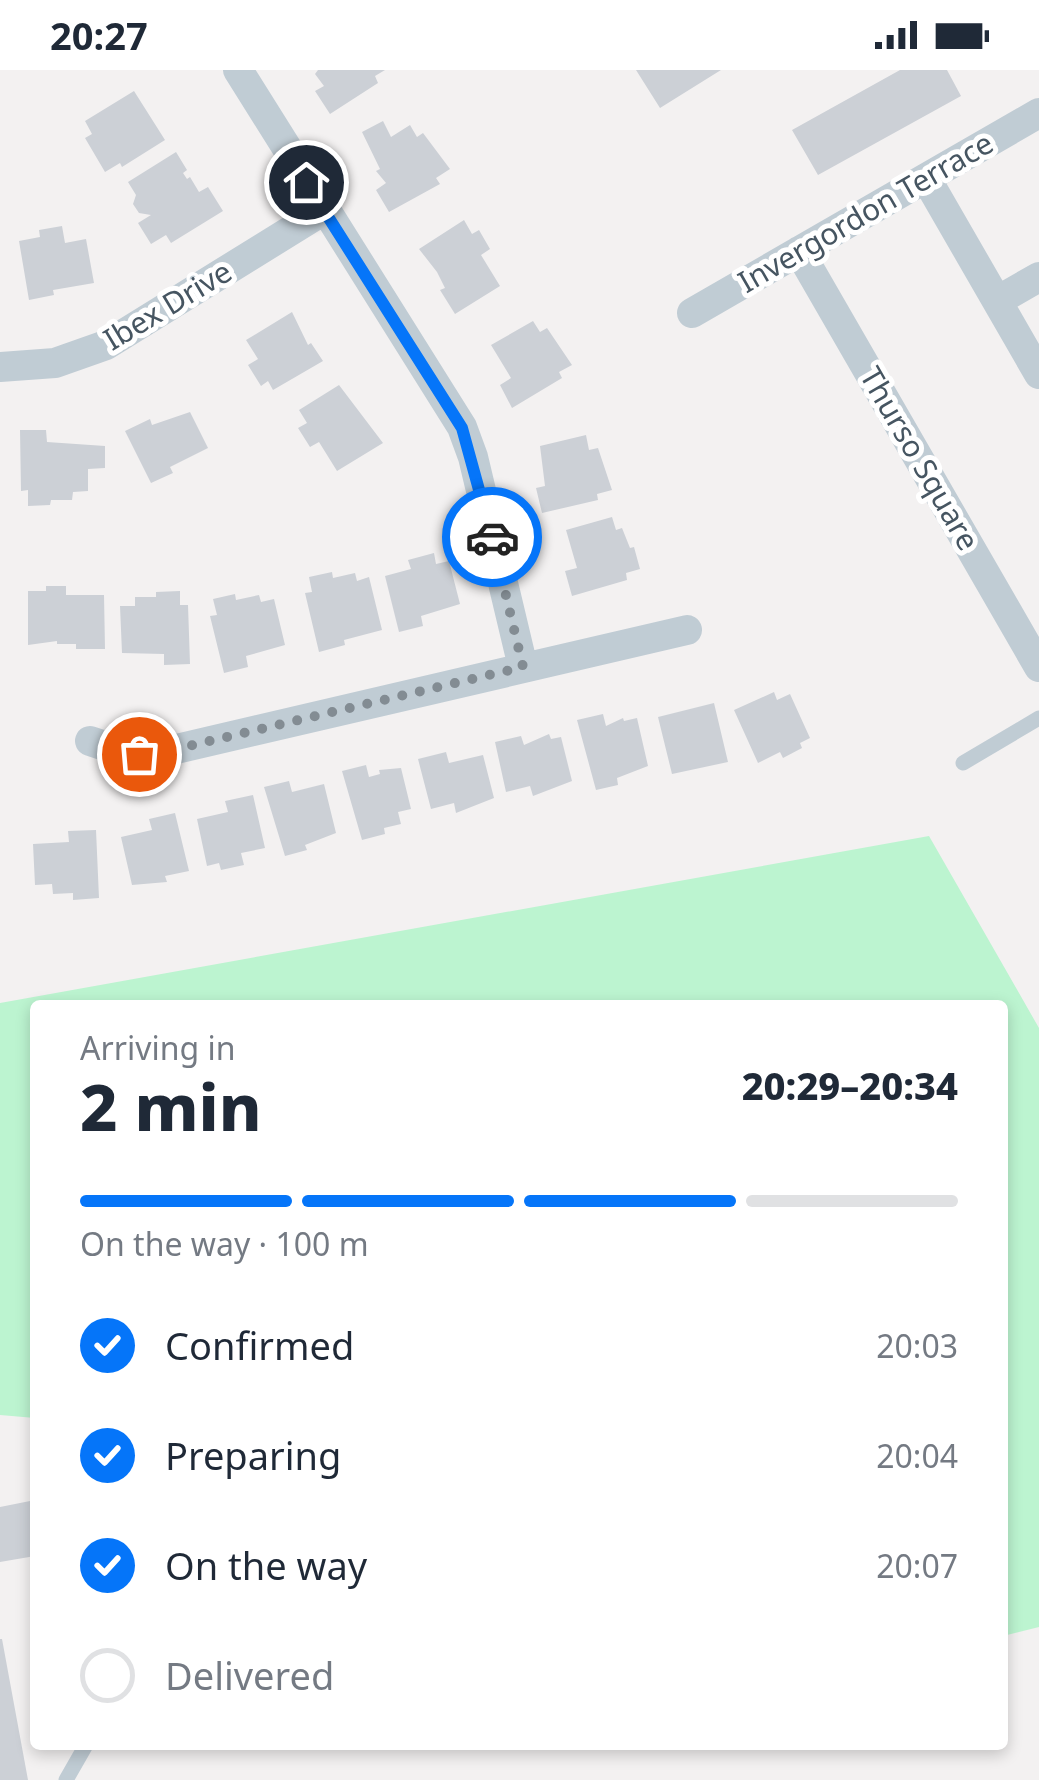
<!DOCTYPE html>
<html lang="en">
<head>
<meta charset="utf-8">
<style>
	body { margin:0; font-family:"Noto Sans",sans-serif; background:#f2f2f3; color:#1f2937; height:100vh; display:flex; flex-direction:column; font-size:38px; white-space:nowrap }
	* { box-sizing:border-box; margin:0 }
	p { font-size:32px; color:#747a83 }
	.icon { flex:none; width:55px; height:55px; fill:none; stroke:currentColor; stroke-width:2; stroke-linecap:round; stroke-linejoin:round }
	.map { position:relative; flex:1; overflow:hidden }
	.panel { position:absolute; left:30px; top:930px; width:978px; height:750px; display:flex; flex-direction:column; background:#fff; border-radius:10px; box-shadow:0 5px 15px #0003 }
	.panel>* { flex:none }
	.pin { position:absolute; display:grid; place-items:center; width:85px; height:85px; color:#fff; margin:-42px; border:5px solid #fff; border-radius:50%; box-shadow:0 2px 10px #0007 }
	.courier { position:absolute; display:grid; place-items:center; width:100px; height:100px; margin:-50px; border:8px solid #0575f9; border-radius:50%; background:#fff; color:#222; box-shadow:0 2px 12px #0007 }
	.overview em { font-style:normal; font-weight:800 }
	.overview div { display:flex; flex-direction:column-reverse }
	.overview { display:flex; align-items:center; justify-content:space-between; height:170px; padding:0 50px }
	h1 { font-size:65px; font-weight:800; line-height:75px }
	.bar { display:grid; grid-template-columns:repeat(4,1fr); gap:15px 10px; align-content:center; height:120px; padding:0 50px }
	.bar i { height:12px; border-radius:8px; background:#e0e1e3 }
	.bar .selected { background:#0575f9 }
	.bar p { grid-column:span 4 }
	ol { padding:0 50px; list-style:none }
	li { display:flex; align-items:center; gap:30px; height:110px }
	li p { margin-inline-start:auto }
	li .icon { padding:10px; border-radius:50%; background:#0575f9; color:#fff; stroke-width:4 }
	li:last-child { color:#747a83 }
	li i { width:55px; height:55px; border:5px solid #e0e1e3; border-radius:50% }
	.status { display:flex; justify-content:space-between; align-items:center; height:70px; padding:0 50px; background:#fff; direction:ltr }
	.status svg { height:28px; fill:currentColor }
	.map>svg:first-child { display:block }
	.green { fill:#bcf4d0 }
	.building { fill:#ccd0d6 }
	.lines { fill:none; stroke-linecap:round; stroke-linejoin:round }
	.lane { stroke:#c0ccd4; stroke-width:15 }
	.street { stroke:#c0ccd4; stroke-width:30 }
	.done { stroke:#838c93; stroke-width:10; stroke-dasharray:0 18 }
	.route { stroke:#0575f9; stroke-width:12 }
	.labels { text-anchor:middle; stroke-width:10; stroke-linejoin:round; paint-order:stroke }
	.street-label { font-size:30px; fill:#465561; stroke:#fff }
</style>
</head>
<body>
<div class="status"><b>20:27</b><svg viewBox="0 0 49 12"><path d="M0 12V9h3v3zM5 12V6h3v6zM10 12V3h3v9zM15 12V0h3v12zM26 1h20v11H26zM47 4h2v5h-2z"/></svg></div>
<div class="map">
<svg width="1039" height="1710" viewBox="0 0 1039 1710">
	<rect width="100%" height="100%" fill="#f3f1f1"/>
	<path class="green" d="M 929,766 L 1039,958 L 1039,1557 L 1003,1566 L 1002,935 L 35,935 L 35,1348 L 0,1345 L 0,933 Z"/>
	<path class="building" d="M 318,0 L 385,0 L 375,6 L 378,13 L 330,44 L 315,21 L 324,16 L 315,4 Z
		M 636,0 L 721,0 L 660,38 Z
		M 900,0 L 947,0 L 961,26 L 818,105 L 792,60 Z
		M 134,21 L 165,70 L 122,97 L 120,93 L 105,102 L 85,68 L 92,64 L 85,51 Z
		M 383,51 L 391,67 L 410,55 L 417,67 L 423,63 L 450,99 L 436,108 L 440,114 L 389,142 L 376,120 L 386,113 L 376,101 L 380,99 L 362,62 Z
		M 176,82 L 187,100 L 183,103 L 187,109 L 190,107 L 199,122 L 208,117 L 223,141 L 171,173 L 166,165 L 151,174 L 138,153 L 151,145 L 139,143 L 133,134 L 136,125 L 128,112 Z
		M 464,150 L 472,164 L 479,160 L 490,179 L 481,185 L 500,216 L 455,244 L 440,220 L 445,218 L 437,202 L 419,179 Z
		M 62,156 L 65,173 L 86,169 L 94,213 L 53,220 L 54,225 L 29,230 L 19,171 L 40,167 L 39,160 Z
		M 292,242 L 308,275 L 311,273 L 323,291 L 273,320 L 268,311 L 261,316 L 248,295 L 258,289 L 246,270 Z
		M 533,251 L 540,262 L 547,258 L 572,295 L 559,302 L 562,308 L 512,338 L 500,315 L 511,308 L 491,275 Z
		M 339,315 L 383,373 L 337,401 L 319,372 L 310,377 L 298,358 L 307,353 L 299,340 Z
		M 190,342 L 208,378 L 170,397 L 173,403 L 151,413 L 125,361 L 150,349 L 152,355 Z
		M 20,360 L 46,360 L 47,372 L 105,376 L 105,398 L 88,399 L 88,421 L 73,422 L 72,430 L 51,430 L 50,435 L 28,436 L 28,420 L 21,421 Z
		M 586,365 L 589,380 L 598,378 L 612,420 L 597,424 L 598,430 L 542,443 L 536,418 L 545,416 L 540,376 Z
		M 612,447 L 616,460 L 622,458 L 630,478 L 634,477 L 640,499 L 626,503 L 627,510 L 572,526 L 565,501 L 577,498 L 566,460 Z
		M 434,483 L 436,494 L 449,491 L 460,534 L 421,546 L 423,556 L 399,562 L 385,506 L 411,499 L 408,490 Z
		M 332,502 L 333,508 L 355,503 L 357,511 L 369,507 L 382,560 L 344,570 L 345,575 L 319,582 L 305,523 L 312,522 L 309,507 Z
		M 46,516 L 66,516 L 66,525 L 104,525 L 105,579 L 76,579 L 76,574 L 57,574 L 57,571 L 28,575 L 28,521 L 46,521 Z
		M 180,521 L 180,535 L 188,535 L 190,594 L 164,595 L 164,584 L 122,583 L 120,536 L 135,536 L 135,527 L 156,527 L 156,522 Z
		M 235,524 L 236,530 L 259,525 L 261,532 L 274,529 L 285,575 L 246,586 L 248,597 L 224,603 L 210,546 L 217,545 L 213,529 Z
		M 774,622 L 777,630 L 790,624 L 810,668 L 800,673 L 802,678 L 783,688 L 780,682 L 758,693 L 734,640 Z
		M 714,633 L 728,692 L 672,704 L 658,647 Z
		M 603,644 L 606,656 L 623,648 L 624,651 L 637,648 L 648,696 L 617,708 L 618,715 L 596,720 L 577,650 Z
		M 549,664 L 551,669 L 561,667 L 572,711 L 533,726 L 530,716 L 506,722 L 495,672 L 521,666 L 524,675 Z
		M 446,682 L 449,693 L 483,685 L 494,728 L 456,743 L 454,733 L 431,739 L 418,689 Z
		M 366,695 L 369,707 L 380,704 L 379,700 L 401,698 L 411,739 L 398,742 L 401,754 L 384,758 L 385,764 L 362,770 L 342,701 Z
		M 289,711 L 292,722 L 324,714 L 336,763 L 305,775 L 307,780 L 285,786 L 264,717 Z
		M 253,725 L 265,778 L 241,783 L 244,795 L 221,800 L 219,793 L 207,796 L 197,749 L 228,742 L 225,731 Z
		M 175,743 L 189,801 L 165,806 L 167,812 L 132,815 L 121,767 L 152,760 L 149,749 Z
		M 96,760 L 99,828 L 73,830 L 73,823 L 53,824 L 52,814 L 35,815 L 33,774 L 69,772 L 68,761 Z
		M 35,1430 L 35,1486 L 0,1492 L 0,1437 Z
		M 0,1569 L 2,1569 L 28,1710 L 0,1710 Z"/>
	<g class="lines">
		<path class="lane" d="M 963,693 L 1039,648
			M 66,1710 L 86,1675"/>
		<path class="street" d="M 238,0 L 462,357 L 473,387 L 523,597
			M 926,108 L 1039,304
			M 799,181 L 1039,597
			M 997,231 L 1039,207
			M 692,243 L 1039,43
			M 0,297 L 55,293 L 106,275 L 324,140
			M 90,671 L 120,681 L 159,683 L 687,560"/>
	</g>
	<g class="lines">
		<path class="done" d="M 139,684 L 159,683 L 523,597 L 492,467"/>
		<path class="route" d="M 306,112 L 462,358 L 492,467"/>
	</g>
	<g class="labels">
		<g class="street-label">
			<text transform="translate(866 143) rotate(-30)" y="10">Invergordon Terrace</text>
			<text transform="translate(168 236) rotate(-31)" y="10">Ibex Drive</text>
			<text transform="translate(919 389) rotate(60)" y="10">Thurso Square</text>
		</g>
	</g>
</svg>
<div class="pin" style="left:139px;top:684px;background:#ea580c"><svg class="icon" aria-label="bag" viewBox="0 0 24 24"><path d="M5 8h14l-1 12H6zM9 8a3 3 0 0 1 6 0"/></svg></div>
<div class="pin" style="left:306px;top:112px;background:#1f2937"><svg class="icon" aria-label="home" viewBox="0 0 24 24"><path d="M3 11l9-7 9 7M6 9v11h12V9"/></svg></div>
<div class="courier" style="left:492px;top:467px"><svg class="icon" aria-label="car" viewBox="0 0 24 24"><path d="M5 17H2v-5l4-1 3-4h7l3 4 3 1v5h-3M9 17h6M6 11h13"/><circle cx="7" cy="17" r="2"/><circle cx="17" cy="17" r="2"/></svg></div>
<section class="panel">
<div class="overview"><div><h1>2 min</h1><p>Arriving in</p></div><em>20:29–20:34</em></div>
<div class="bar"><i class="selected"></i><i class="selected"></i><i class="selected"></i><i></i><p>On the way · 100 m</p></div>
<ol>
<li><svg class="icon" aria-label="check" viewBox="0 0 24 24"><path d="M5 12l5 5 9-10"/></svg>Confirmed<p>20:03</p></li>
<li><svg class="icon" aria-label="check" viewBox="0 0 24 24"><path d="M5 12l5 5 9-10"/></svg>Preparing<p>20:04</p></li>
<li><svg class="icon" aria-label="check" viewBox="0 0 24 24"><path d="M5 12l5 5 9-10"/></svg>On the way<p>20:07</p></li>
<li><i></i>Delivered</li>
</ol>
</section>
</div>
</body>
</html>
